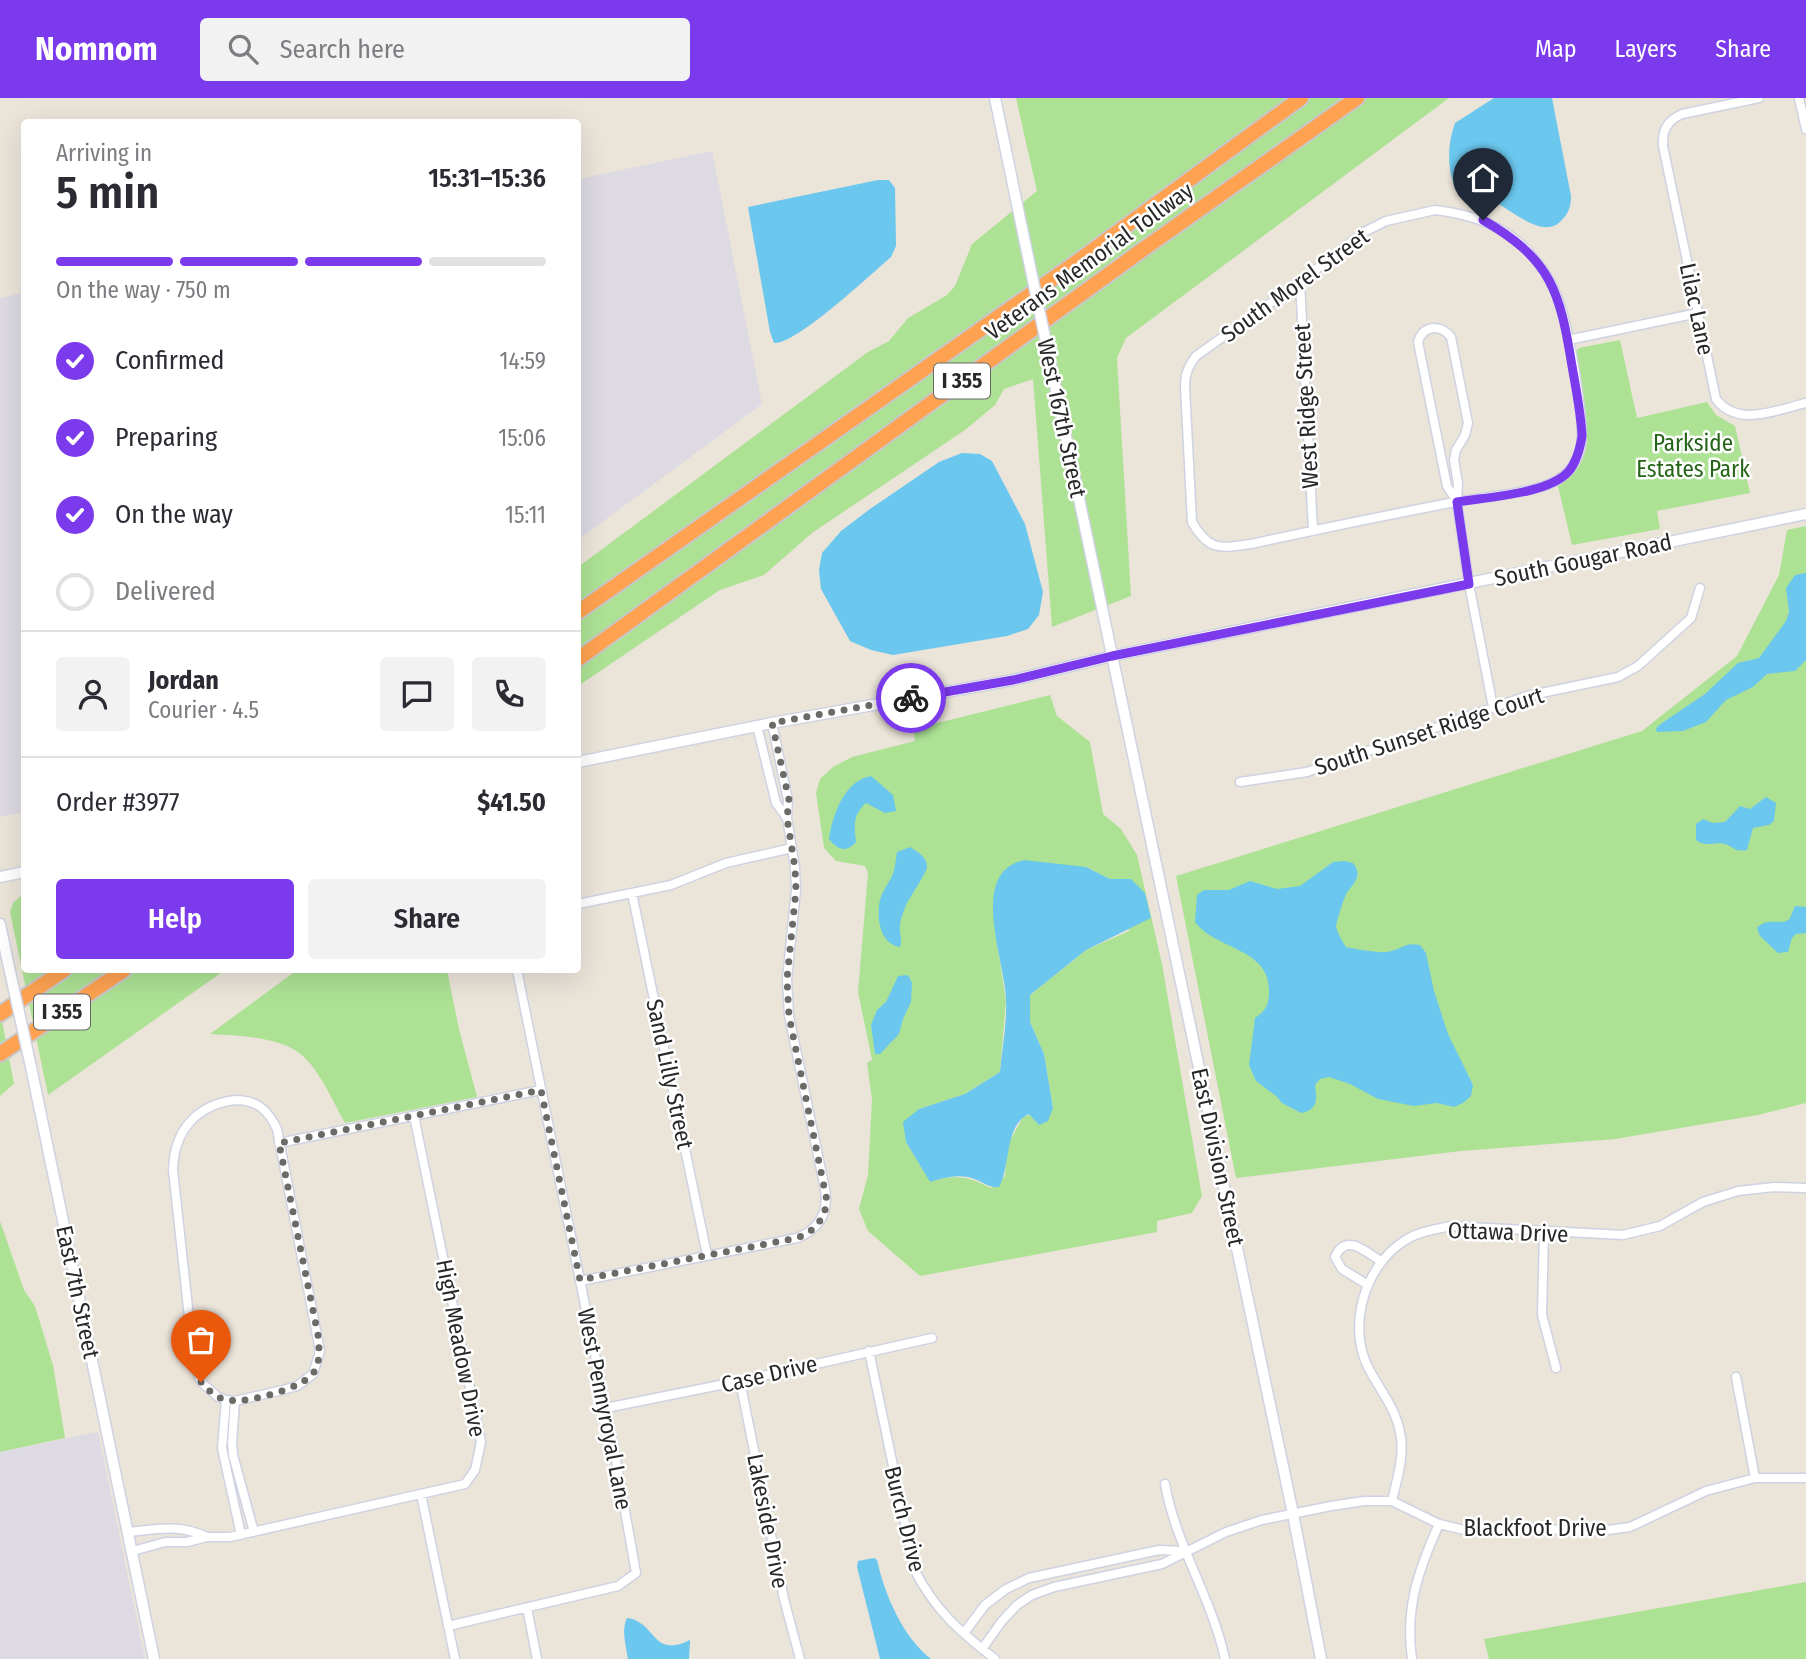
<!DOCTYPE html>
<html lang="en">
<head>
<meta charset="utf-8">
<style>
	body { margin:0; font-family:"Fira Sans Condensed",sans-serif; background:#f2f2f3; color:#2b2b33; height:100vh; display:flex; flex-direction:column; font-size:26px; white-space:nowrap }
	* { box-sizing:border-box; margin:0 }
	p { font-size:23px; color:#7c7c81 }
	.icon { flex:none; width:38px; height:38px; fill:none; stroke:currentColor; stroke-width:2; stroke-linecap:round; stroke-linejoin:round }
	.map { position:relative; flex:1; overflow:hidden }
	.details { position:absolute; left:21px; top:21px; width:560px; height:854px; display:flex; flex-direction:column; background:#fff; border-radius:7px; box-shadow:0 7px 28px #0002 }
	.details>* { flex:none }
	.pin { position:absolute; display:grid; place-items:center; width:60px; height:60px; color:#fff; margin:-72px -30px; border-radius:50% 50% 50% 0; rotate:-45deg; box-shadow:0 0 7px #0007 }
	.pin .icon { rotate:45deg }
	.courier { position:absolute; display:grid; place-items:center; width:70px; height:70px; margin:-35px; border:5px solid #7c3aed; border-radius:50%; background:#fff; color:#222; box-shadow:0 2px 9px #0007 }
	.summary em { font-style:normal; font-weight:600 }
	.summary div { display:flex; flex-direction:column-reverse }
	.summary { display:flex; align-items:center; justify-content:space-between; height:119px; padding:0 35px }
	h1 { font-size:46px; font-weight:600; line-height:52px }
	.bar { display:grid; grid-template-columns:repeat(4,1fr); gap:10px 7px; align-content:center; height:84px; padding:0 35px }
	.bar i { height:9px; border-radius:5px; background:#e1e1e2 }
	.bar .selected { background:#7c3aed }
	.bar p { grid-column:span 4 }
	.line { display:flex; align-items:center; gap:18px; padding:0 35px; border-top:2px solid #e1e1e2 }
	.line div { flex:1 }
	.round { display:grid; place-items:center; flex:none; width:74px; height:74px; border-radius:7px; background:#f2f2f3 }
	ol { padding:0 35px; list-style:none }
	li { display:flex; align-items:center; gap:21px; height:77px }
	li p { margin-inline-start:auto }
	li .icon { padding:7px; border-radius:50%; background:#7c3aed; color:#fff; stroke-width:4 }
	li:last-child { color:#7c7c81 }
	li i { width:38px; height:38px; border:4px solid #e1e1e2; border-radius:50% }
	.primary-button { display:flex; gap:14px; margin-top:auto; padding:14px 35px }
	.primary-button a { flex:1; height:80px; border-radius:7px; background:#7c3aed; color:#fff; font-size:28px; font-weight:600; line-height:80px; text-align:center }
	.primary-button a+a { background:#f2f2f3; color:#2b2b33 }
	header { display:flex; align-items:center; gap:42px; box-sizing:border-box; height:98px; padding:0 35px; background:#7c3aed; color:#fff }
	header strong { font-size:33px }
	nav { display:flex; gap:38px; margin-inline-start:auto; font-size:24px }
	.search { width:490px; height:63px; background:#f2f2f3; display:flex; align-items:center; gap:18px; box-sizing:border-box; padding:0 24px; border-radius:7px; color:#7c7c81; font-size:26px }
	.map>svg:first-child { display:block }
	.industrial { fill:#dddae3 }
	.green { fill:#ade295; fill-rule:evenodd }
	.water { fill:#6bc7ee }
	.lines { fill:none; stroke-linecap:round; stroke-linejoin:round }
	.minor-casing { stroke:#cfd2e2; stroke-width:11 }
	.tertiary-casing { stroke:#cfd2e2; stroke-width:13 }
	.motorway-casing { stroke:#c7c7c7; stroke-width:18 }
	.minor { stroke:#fff; stroke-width:8 }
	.tertiary { stroke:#fff; stroke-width:10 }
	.motorway { stroke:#fea251; stroke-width:14 }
	.tertiary-bridge-casing { stroke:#cfd2e2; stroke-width:13; stroke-linecap:butt }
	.tertiary-bridge { stroke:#fff; stroke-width:10 }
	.done { stroke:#6c6a66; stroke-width:7; stroke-dasharray:0 12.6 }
	.route { stroke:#7c3aed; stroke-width:9 }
	.labels { text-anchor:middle; stroke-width:5; stroke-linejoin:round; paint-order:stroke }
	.shield { fill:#fff; stroke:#686868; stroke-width:2 }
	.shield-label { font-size:21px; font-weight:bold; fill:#282828 }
	.street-label { font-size:23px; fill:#282828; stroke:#fff }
	.park-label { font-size:23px; fill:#266419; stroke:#fff }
</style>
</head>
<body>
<header>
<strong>Nomnom</strong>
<div class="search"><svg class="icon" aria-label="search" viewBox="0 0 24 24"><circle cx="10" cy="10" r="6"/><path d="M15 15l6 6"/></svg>Search here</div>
<nav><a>Map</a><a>Layers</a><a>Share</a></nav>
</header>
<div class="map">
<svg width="1806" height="1561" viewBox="0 0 1806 1561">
	<rect width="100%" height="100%" fill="#ebe4d9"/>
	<path class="industrial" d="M 712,53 L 762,306 L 578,442 L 578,81 Z
		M 24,195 L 24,714 L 0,719 L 0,200 Z
		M 98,1334 L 145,1561 L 0,1561 L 0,1354 Z"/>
	<path class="green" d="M 1016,0 L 1449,0 L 1126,240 L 1117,260 L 1131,498 L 1052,529 L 1033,281 L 1004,291 L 995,307 L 965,332 L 812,435 L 764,477 L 720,492 L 578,588 L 578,469 L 868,254 L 889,243 L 908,220 L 947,197 L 955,188 L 972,146 L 1037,93 Z
		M 1620,242 L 1637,320 L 1707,304 L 1716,317 L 1735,328 L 1750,395 L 1657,413 L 1660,431 L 1572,447 L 1558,388 C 1610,353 1577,306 1573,256 L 1579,250 Z
		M 1806,428 L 1806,1005 L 1758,1017 L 1615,1041 L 1461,1053 L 1236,1080 L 1176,778 L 1642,633 L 1737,558 L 1779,477 L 1787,432 Z
		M 1050,597 L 1057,618 L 1090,644 L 1103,716 L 1121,731 L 1137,757 L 1162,866 L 1202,1098 L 1192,1115 L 1157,1123 L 1157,1134 L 920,1178 L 868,1133 L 859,1111 L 868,1077 L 872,1002 L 867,965 L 872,962 L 858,894 L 868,775 L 865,768 L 836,763 L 824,750 L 816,695 L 820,681 L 833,669 L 852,659 L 915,643 L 913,631 ZM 1086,769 L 1110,781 L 1131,781 L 1129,833 L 1086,852 L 1030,897 L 1030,924 L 1044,956 L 1053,1010 L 1023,1019 L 1007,1048 L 1005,1078 L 991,1090 C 967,1077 956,1077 930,1083 L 906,1044 L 919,1011 L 965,996 L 1000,974 L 1006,903 L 994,825 Z
		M 24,795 L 24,872 L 225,872 L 48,997 L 10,814 L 13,805 Z
		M 297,872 L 447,872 L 459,931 L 477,999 L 345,1025 C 333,1004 322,977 305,960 C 284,938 238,938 210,936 Z
		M 0,912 L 14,986 L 0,998 Z
		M 0,1123 L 24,1192 L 35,1208 L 53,1267 L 65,1340 L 0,1354 Z
		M 1806,1484 L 1806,1561 L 1489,1561 L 1484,1541 Z"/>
	<path class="water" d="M 1494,0 L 1552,0 L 1571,98 C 1571,108 1569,115 1561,123 C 1543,142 1512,112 1493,103 C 1481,98 1468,95 1456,90 C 1446,71 1448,44 1455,25 Z
		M 878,82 L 889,82 L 895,90 L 896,148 L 891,159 C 871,176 796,247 774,245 L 770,234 L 748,109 Z
		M 962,355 L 980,356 L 992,363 L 1025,426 L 1043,494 L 1039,517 L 1028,531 L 1007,538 L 893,557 L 871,552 L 850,543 L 821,491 L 819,472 L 822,455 L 841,433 L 870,411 L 939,364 Z
		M 1806,475 L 1806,562 L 1795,573 L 1767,576 L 1753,589 L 1726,602 L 1706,624 L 1683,633 L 1657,634 L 1656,630 L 1662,625 L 1705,596 L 1738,565 L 1759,560 L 1786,523 L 1789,514 L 1786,490 L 1795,477 Z
		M 871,678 L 893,697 L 896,713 L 885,715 L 866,705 C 853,717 854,726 856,744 C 847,755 837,752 829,741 C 832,719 844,682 871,678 Z
		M 1766,699 L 1776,705 L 1774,723 L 1769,727 L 1753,730 L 1747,752 C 1734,754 1736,750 1725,746 C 1714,743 1706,750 1696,742 L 1696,726 L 1703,721 L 1713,725 L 1725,724 L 1740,708 L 1750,711 Z
		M 910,749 C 918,754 927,759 927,769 C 927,774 910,799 906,807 C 904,813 900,822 900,828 C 899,836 903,842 900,849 C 880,846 876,820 880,802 C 882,793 889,785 893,776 C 895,769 896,761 897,754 Z
		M 1024,762 L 1086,769 L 1110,781 L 1131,781 L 1145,795 L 1151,820 L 1086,852 L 1030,897 L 1030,924 L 1044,956 L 1053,1010 L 1048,1023 L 1039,1027 L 1029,1016 C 1004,1027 1011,1069 999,1089 C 990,1090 986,1086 977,1082 C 961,1075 946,1079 930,1084 L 906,1044 L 903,1024 L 919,1011 L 965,996 L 1000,974 C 1002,951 1007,926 1006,903 C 1006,864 967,775 1024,762 Z
		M 1344,763 L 1353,765 C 1362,777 1356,783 1348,793 C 1345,796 1336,825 1336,829 C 1338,836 1342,843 1346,849 C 1355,851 1378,855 1387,854 C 1402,852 1403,844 1420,847 L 1426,855 L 1434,893 L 1448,936 L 1473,987 L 1471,998 L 1463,1005 L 1454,1009 L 1437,1005 L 1414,1008 L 1378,1001 L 1350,986 L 1329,979 L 1320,981 L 1315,987 C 1317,1001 1318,1012 1301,1015 L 1282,1005 L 1276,998 L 1256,983 L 1249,967 L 1255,920 C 1266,913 1269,906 1269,893 C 1270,850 1216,852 1195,824 L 1197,797 L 1204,792 L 1229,792 L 1250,783 L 1277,791 L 1300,788 L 1333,764 Z
		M 1795,808 L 1806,809 L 1806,835 L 1796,836 L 1792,840 L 1788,854 L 1778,855 L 1760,838 L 1757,830 C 1768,818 1784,829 1790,820 C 1792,816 1793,812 1795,808 Z
		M 908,877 L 912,885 L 911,904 L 903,921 L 899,936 L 880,956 L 875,956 L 871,927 L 877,912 L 886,904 L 898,878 Z
		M 874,1460 L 877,1462 C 885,1497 902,1538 931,1561 L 880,1561 L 857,1469 L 858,1463 Z
		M 627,1520 C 657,1524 651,1561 690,1542 L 689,1561 L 628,1561 C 626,1548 621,1532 627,1520 Z"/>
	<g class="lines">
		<defs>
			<path id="minor" d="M 1759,0 L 1682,16 C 1667,23 1662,32 1663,48 L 1716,301 C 1738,330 1776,312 1806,305
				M 1799,0 L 1806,31
				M 1435,112 C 1472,116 1508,128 1533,159 C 1546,174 1556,191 1561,210 C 1569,235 1587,329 1580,352 C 1577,364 1569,374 1559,381 C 1539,395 1481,399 1455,404 C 1387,417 1319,431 1251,446 C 1221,450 1209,454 1192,424 L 1185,289 C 1185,276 1188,269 1196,258 L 1300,184 L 1364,134 L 1386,123 Z
				M 1300,184 L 1313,432
				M 1568,242 L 1698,215
				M 1457,404 L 1447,388 L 1418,244 C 1423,227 1440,226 1451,239 L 1468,325 L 1465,337 L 1456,352 L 1454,362 L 1458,386 L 1457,404 L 1469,486 L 1493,609
				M 757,628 L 776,705 L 787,720
				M 1240,684 L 1307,674 L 1527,598 L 1618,579 L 1638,568 L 1691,520 L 1700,490
				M 632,795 L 707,1157
				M 578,806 L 671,787 L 726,765 L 792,750
				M 235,1002 C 257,1002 268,1012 277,1031 L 320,1253 L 313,1276 L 297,1288 L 283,1292 L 235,1303 L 226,1302 L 218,1299 L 201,1284 L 194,1265 L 173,1072 C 174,1033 196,1007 235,1002 Z
				M 279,1045 L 541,992
				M 1544,1134 L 1542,1217 L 1556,1270
				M 580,1183 L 797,1140 C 819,1131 829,1115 825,1091 L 789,918 L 787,881 L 796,792 L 795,770 L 787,720 L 788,702 L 772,625
				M 1368,1187 L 1342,1171 L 1335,1159 C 1346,1134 1366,1154 1382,1164
				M 869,1253 L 915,1473 C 936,1513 959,1533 995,1561
				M 1736,1279 L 1755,1380
				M 740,1283 L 784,1501 L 800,1561
				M 226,1302 L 222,1350 L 241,1437
				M 235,1303 L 232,1345 L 233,1357 L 254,1434
				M 606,1310 L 740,1283 L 932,1240
				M 1165,1386 C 1176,1448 1212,1500 1225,1561
				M 421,1396 L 455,1561
				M 1392,1403 C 1397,1381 1405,1357 1400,1334 C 1395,1308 1378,1290 1367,1267 C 1348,1226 1365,1168 1404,1143 C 1417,1134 1434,1132 1450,1128 L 1623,1137 L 1660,1128 L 1703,1104 L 1738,1093 L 1774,1089 L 1806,1090
				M 129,1434 C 158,1431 179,1426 207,1439
				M 133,1453 L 165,1444 L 187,1444 L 207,1439 L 230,1439 L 465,1386 L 475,1372 L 481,1344 L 414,1018
				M 527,1510 L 537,1561
				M 448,1528 L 618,1488 L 636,1475 L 613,1345 L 517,872
				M 964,1535 L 985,1507 L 1006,1491 L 1029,1480 L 1159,1452 L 1184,1453
				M 982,1551 L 1002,1523 L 1017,1507 L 1032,1497 L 1054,1489 L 1162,1466 L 1226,1434 L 1262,1422 L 1331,1408 L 1364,1403 L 1392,1403 L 1439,1426 L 1473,1434 L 1501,1433 L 1529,1429 L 1570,1433 L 1600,1433 L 1630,1429 L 1706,1393 L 1755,1380 L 1806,1380
				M 1412,1561 C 1405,1510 1418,1473 1439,1426"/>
			<path id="tertiary" d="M 995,0 L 1023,135
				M 1054,282 L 1293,1416 L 1321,1561
				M 578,664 L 772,625 L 1013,582 L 1112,558 L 1806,416
				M 0,779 L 24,774
				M 0,826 L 7,860
				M 31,969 L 154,1561"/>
			<path id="motorway" d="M 578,514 L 1078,163 L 1301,0
				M 578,561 L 1138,155 L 1357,0
				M 0,916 L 64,872
				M 0,956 L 124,872"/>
		</defs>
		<use href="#minor" class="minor-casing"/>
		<use href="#tertiary" class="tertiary-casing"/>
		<use href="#motorway" class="motorway-casing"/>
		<use href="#minor" class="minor"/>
		<use href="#tertiary" class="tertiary"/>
		<use href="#motorway" class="motorway"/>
		<defs>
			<path id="tertiary-bridge" d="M 1023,135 L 1054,282
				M 7,860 L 31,969"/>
		</defs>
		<use href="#tertiary-bridge" class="tertiary-bridge-casing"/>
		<use href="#tertiary-bridge" class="tertiary-bridge"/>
	</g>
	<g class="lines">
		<path class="done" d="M 201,1284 C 208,1292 217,1301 228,1302 C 245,1306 305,1290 314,1274 C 321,1262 319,1250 318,1237 L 279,1045 L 541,992 L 580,1182 L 797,1140 C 815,1133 824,1122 827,1103 L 789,918 L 787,881 L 796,792 L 795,770 L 787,720 L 789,702 L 772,625 L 911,600"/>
		<path class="route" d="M 911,600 L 1013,582 L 1112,558 L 1469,486 L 1457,404 C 1486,399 1548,396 1568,374 C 1577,364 1580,351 1582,338 C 1581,315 1576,291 1572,268 C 1560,193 1551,161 1483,122"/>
	</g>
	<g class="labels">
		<g class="shield">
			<rect x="934" y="265.5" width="56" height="35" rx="5"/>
			<rect x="34" y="896.5" width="56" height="35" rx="5"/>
		</g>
		<g class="shield-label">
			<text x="962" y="290">I 355</text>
			<text x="62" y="921">I 355</text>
		</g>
		<g class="street-label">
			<text transform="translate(1089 163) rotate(-36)" y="8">Veterans Memorial Tollway</text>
			<text transform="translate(1295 187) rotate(-36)" y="8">South Morel Street</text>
			<text transform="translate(1697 211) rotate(78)" y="8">Lilac Lane</text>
			<text transform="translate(1306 308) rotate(-93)" y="8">West Ridge Street</text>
			<text transform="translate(1062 320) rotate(78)" y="8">West 167th Street</text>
			<text transform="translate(1583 462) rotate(-12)" y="8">South Gougar Road</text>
			<text transform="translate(1429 633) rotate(-18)" y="8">South Sunset Ridge Court</text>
			<text transform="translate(670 976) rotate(78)" y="8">Sand Lilly Street</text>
			<text transform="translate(1218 1059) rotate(78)" y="8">East Division Street</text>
			<text transform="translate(1508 1134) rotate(2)" y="8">Ottawa Drive</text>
			<text transform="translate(78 1194) rotate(78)" y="8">East 7th Street</text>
			<text transform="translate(461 1250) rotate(79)" y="8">High Meadow Drive</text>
			<text transform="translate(769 1276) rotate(-13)" y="8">Case Drive</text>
			<text transform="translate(605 1311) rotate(79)" y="8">West Pennyroyal Lane</text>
			<text transform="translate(905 1421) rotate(76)" y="8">Burch Drive</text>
			<text transform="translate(768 1423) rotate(79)" y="8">Lakeside Drive</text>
			<text x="1535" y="1438">Blackfoot Drive</text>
		</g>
		<g class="park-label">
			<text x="1693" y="353">Parkside<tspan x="1693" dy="26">Estates Park</tspan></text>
		</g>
	</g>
</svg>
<div class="pin" style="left:201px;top:1284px;background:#ea580c"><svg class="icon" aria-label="bag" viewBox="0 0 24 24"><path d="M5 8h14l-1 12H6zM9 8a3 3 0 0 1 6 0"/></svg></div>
<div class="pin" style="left:1483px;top:122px;background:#1f2937"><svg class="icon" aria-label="home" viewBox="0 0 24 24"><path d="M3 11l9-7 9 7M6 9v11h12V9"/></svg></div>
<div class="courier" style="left:911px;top:600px"><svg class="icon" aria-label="bike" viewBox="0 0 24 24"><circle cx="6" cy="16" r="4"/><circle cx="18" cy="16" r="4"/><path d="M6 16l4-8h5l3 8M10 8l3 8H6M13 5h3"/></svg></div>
<section class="details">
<div class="summary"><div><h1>5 min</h1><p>Arriving in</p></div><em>15:31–15:36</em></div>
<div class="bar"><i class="selected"></i><i class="selected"></i><i class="selected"></i><i></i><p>On the way · 750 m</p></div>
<ol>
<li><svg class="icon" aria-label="check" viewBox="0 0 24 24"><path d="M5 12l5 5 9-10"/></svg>Confirmed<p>14:59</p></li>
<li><svg class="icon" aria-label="check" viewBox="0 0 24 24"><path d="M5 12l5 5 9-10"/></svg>Preparing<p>15:06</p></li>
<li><svg class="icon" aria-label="check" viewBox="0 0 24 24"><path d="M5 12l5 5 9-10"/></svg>On the way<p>15:11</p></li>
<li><i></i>Delivered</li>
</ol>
<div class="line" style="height:126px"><a class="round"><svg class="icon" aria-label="person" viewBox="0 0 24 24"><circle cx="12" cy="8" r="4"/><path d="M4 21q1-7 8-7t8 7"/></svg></a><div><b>Jordan</b><p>Courier · 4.5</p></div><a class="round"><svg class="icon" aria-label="chat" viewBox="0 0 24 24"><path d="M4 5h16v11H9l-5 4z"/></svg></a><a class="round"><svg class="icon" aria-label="phone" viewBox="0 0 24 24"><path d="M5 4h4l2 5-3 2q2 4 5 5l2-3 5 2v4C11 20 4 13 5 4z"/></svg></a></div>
<div class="line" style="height:91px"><div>Order #3977</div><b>$41.50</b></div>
<div class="primary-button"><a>Help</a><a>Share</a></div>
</section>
</div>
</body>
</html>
